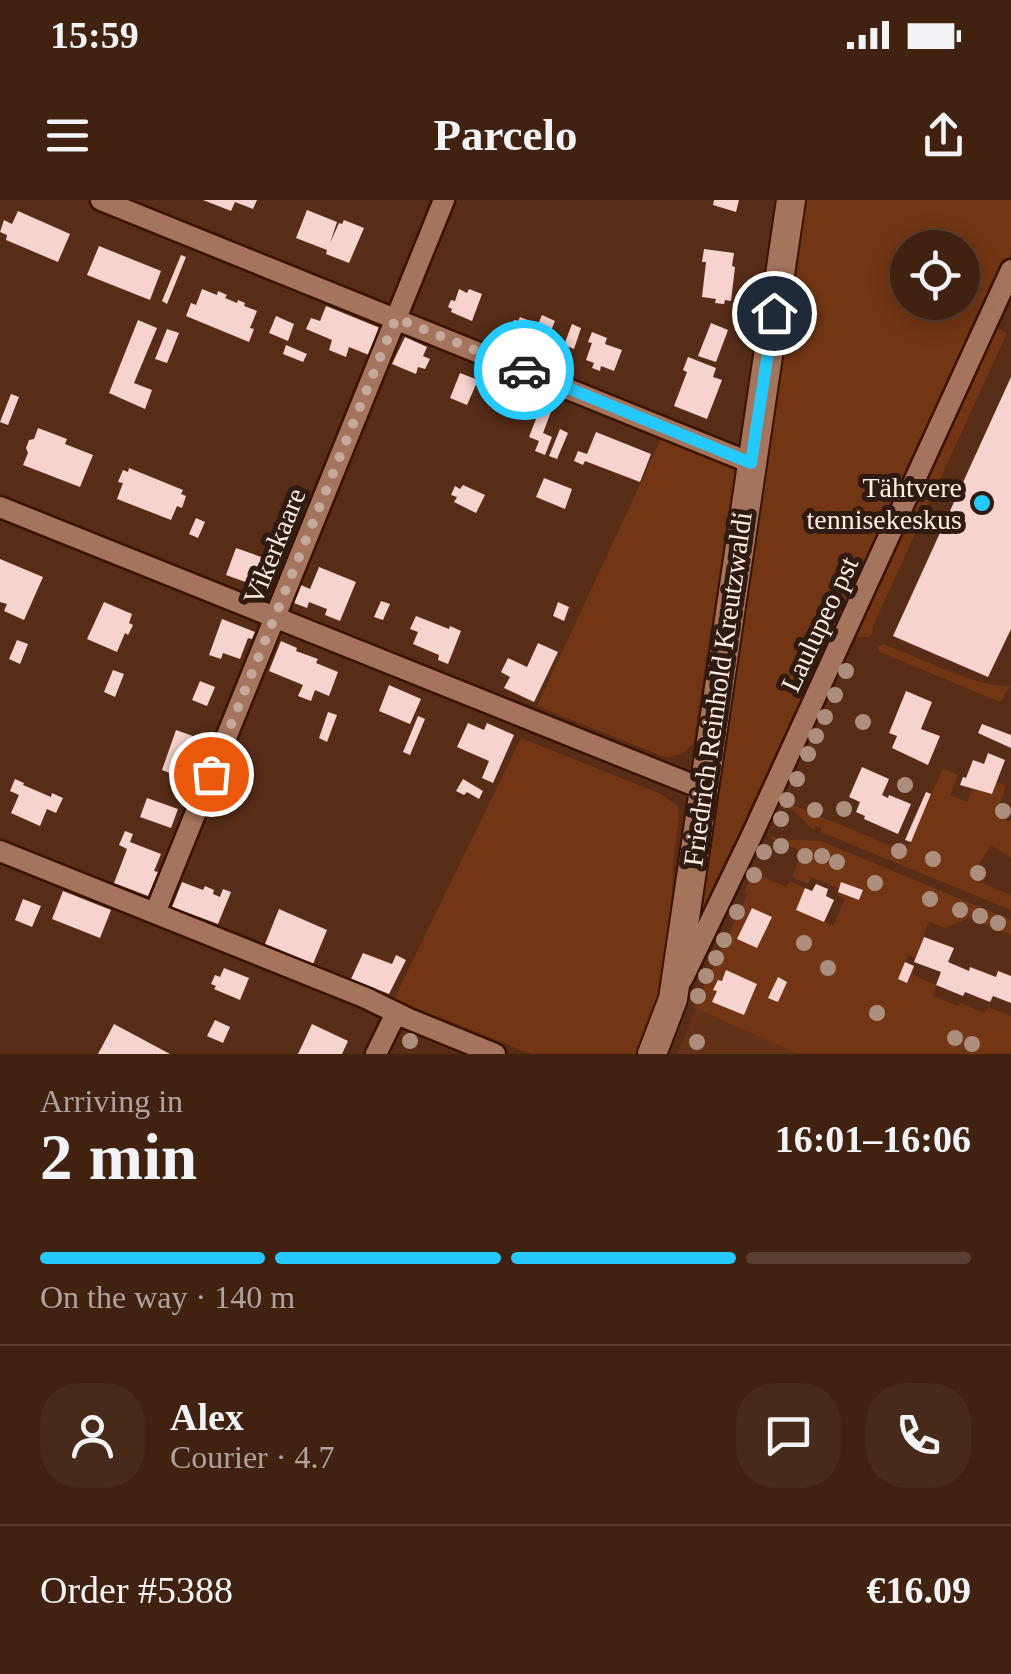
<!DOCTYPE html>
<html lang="en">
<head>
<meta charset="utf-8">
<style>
	body { margin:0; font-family:"Times New Roman",serif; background:#482a1a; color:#f1f3f6; height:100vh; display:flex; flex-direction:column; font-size:38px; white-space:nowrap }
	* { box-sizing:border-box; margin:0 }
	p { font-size:32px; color:#aea49f }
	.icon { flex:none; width:55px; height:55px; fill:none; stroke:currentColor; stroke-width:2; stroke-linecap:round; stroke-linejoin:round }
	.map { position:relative; height:854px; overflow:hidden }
	.drawer { display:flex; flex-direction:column; background:#412211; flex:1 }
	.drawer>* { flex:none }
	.buttons { position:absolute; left:890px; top:30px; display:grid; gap:20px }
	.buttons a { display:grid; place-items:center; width:90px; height:90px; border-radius:50%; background:#412211; box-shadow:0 5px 25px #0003,0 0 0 2px #5a3f31; font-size:50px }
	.pin { position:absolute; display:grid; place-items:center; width:85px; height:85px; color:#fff; margin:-42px; border:5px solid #fff; border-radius:50%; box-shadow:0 2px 10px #0007 }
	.courier { position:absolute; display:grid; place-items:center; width:100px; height:100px; margin:-50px; border:8px solid #25c9fe; border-radius:50%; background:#fff; color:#222; box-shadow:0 2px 12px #0007 }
	.headline em { font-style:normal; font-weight:800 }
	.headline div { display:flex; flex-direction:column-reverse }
	.headline { display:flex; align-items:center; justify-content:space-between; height:170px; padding:0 40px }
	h1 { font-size:65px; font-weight:800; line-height:75px }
	.bar { display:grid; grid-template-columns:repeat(4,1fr); gap:15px 10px; align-content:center; height:120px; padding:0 40px }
	.bar i { height:12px; border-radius:8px; background:#5a3f31 }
	.bar .selected { background:#25c9fe }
	.bar p { grid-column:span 4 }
	.line { display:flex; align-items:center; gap:25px; padding:0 40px; border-top:2px solid #5a3f31 }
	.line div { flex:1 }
	.round { display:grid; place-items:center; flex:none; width:105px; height:105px; border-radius:40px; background:#482a1a }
	.status { display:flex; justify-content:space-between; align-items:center; height:70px; padding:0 50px; background:#412211; direction:ltr }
	.status svg { height:28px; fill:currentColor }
	header { display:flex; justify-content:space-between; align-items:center; height:130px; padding:0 40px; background:#412211; font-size:45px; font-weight:800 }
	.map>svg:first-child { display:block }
	.built { fill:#633218 }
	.green { fill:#723614; fill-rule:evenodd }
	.building { fill:#f6d3ce }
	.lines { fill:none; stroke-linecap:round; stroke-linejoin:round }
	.minor-casing { stroke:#3a1300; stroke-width:25 }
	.secondary-casing { stroke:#3a1300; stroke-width:32 }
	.minor { stroke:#a5745d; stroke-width:20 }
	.secondary { stroke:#a5745d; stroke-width:28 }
	.tree { fill:#ac8e7e }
	.done { stroke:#c4aa9d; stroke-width:10; stroke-dasharray:0 18 }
	.route { stroke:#25c9fe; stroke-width:12 }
	.poi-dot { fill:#25c9fe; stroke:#2f1b12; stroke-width:4 }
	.labels { text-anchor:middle; stroke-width:10; stroke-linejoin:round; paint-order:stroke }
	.poi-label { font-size:28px; fill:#feede5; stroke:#2f1b12; text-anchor:end }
	.street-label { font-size:28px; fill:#feede5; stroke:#2f1b12 }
</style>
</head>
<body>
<div class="status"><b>15:59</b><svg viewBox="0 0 49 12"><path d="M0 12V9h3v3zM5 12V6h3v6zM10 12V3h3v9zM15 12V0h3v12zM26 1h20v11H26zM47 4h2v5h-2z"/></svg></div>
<header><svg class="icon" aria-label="menu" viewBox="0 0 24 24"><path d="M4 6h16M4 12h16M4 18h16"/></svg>Parcelo<svg class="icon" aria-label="share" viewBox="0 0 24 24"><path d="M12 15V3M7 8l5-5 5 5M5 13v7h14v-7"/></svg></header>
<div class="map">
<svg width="1011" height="854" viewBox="0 0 1011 854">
	<rect width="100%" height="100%" fill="#572d17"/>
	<path class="built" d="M 696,809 L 798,854 L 677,854 Z"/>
	<path class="green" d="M 801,0 L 1011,0 L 1011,52 L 883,327 L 732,662 L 703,714 L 698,716 ZM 908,48 L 962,48 L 962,102 L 908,102 Z
		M 992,126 L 1007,133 L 873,426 L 872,435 L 869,437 L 857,437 L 852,433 Z
		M 662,237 L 728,265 L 734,270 L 734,280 L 693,544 L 683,553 L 667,558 L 537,506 Z
		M 883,444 C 917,456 977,488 1010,486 L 1000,502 L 880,452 L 877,447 Z
		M 521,538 L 661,594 L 678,606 L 679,617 L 674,655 L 668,765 L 662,798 L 639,854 L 531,854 L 394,799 Z
		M 943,568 L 958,575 L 950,595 L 967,602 L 973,587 L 992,594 L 997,582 L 1006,586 L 998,610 L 1003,613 L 1007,622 L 1011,621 L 1011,658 L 991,645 L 970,678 L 1011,695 L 1011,710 L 821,632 L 821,628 L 816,626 L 814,630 L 787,605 L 788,603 L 906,652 Z
		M 772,636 L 779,639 L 821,641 L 1011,720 L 1011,735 L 969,718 L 945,728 L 929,722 L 915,758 L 908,755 L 898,779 L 907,783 L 911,774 L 936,785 L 933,796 L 958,806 L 961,803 L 985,813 L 988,807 L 1011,816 L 1011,854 L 798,854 L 694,808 L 746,698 L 747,694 L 744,692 L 755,669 L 758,670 L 757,674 L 786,687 L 790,681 L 805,688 L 796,710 L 833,726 L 845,699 L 837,695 L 838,692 L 860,700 L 863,690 L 842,682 L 839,689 L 811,677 L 808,684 L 792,677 L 802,651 L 772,639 ZM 752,708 L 772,718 L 757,748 L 737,739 ZM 726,771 L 757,785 L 744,815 L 713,802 L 717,791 L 714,789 L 718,780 L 722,781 Z"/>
	<path class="building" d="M 203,0 L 257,0 L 253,9 L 235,2 L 231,11 Z
		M 714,0 L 739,0 L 736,12 L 713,5 Z
		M 307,10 L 337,22 L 330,43 L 339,23 L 342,24 L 344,20 L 364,28 L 349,63 L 326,54 L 327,50 L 296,38 Z
		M 18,11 L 70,34 L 58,62 L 6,40 L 7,35 L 0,32 L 4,20 L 12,24 Z
		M 99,46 L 161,71 L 150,100 L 87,75 Z
		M 704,49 L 734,53 L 732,66 L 735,67 L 731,101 L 725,100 L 724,104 L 715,103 L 716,99 L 702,97 L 706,62 L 702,62 Z
		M 181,55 L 186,57 L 167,104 L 162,101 Z
		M 202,89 L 217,95 L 218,91 L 227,95 L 225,98 L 237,103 L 238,100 L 245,103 L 244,106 L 257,111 L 250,128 L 254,129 L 249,142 L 186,116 L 191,103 L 196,105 Z
		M 459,89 L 467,93 L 469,89 L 482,94 L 472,121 L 451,112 L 452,109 L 448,107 L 451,100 L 455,101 Z
		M 326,106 L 380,128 L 369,155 L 349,147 L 346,157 L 329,150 L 332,140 L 306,129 L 311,118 L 320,121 Z
		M 542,115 L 555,121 L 545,145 L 538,142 L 537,147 L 513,137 L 516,128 L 511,126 L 514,120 L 518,121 L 520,117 L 538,124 Z
		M 276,116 L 294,124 L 288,141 L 269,133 Z
		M 138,120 L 157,128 L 134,183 L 152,190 L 145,209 L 109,193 Z
		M 711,123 L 728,130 L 716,162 L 698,156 Z
		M 572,124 L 581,128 L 574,149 L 564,145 Z
		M 167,129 L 179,133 L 167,163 L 155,159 Z
		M 592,132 L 607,138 L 605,144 L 622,150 L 614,171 L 601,166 L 600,171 L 592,168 L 594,163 L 586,160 L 592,143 L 588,142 Z
		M 405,137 L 427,147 L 423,156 L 430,159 L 425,169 L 418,167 L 416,174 L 392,164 Z
		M 286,145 L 307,154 L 303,162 L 283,154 Z
		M 688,157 L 716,168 L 713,177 L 722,180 L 707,219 L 674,206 L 687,172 L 683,170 Z
		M 460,173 L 478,180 L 467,205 L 450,198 Z
		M 1011,177 L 1011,429 L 988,477 L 893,436 Z
		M 526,186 L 556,198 L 543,233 L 552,237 L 545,255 L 535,251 L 539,241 L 529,237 L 536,219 L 516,212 Z
		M 11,194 L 19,197 L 8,225 L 0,222 Z
		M 38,228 L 67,239 L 65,244 L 93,255 L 80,287 L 23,265 L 28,253 L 26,248 L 29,240 L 34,239 Z
		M 560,229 L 568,233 L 557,259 L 549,256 Z
		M 596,232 L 651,254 L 640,282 L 585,261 L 583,265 L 574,261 L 578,251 L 587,254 Z
		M 129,268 L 183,290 L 181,294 L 186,296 L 182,308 L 177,306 L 171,320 L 117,299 L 123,283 L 118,282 L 123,270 L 128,272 Z
		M 544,278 L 572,289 L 565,309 L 536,297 Z
		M 463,285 L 485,295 L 476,313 L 454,302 L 457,297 L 451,295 L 455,286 L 460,289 Z
		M 286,305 L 302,312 L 295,330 L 279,323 Z
		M 196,318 L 205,322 L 198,338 L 189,334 Z
		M 236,348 L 281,364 L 271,391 L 226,375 Z
		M 0,359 L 43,377 L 24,420 L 4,411 L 7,404 L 0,402 Z
		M 319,367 L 356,382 L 340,421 L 325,415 L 327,409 L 309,402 L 307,408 L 294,403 L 301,385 L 310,389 Z
		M 381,401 L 390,404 L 383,420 L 374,417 Z
		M 104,402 L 132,414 L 129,423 L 133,425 L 128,435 L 125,433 L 117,452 L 87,439 Z
		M 558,402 L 569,407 L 564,421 L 553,416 Z
		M 416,416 L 449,429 L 450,426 L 461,431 L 448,464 L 438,460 L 439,455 L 413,444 L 418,432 L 410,429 Z
		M 222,419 L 255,432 L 252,439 L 248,438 L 240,459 L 223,453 L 221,459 L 209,455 Z
		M 17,440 L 28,444 L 20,464 L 9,459 Z
		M 281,441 L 297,448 L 296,451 L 318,459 L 316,463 L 338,472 L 329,496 L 315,490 L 311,501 L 298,496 L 303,485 L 269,471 Z
		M 538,443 L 558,452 L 534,502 L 504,488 L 510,477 L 501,472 L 508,458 L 527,467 Z
		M 113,470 L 124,474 L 115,497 L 104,492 Z
		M 200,481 L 215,487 L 207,506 L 192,500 Z
		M 389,485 L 421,499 L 410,524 L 379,511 Z
		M 906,491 L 932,502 L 921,529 L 940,536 L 928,565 L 892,548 L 897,536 L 889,533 Z
		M 328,512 L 337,515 L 327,542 L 319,538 Z
		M 418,516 L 425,519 L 410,555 L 403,552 Z
		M 468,523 L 484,530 L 487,523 L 514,535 L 493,583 L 482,578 L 489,561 L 457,547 Z
		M 982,524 L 1011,535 L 1011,548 L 978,533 Z
		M 176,530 L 207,541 L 192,582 L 162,570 Z
		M 988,553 L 1005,560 L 992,594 L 960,585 L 963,577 L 966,578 L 973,560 L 984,564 Z
		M 862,567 L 889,579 L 882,595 L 888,598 L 889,595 L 911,604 L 898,634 L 864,619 L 865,616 L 856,612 L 860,602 L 849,597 Z
		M 15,579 L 24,583 L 23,585 L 51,597 L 52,593 L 63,598 L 56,613 L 47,609 L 40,626 L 11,613 L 19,595 L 10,591 Z
		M 463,579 L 483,591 L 479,599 L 467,592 L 464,595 L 456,591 Z
		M 926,592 L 931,594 L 911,642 L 905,640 Z
		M 147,598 L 178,609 L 171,628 L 140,617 Z
		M 125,631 L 133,634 L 130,642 L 161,654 L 154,671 L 158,672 L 148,696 L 114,683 L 127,649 L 119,645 Z
		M 182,682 L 203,690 L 205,686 L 214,690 L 213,694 L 220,697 L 223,689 L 231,692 L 218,724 L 172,707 Z
		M 841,682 L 863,690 L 859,700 L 838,692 Z
		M 816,684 L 828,689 L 826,696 L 834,700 L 824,722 L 796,710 L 805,688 L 812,691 Z
		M 63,691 L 111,710 L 100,738 L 52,719 Z
		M 23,699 L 41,706 L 32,727 L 15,720 Z
		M 752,708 L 772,717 L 757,748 L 737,739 Z
		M 279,709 L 327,730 L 313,764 L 265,744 Z
		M 924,737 L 954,748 L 948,762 L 969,771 L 970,767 L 996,777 L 998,771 L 1011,776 L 1011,803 L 993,796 L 990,802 L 965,792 L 963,796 L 936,785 L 941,772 L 914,762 Z
		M 363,753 L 392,764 L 396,755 L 406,760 L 389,794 L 351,779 Z
		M 905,762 L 914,766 L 907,783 L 898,779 Z
		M 224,768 L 249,778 L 240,800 L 214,789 L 216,786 L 211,784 L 215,775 L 220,777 Z
		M 726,770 L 757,784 L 744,815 L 712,802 L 717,791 L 713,790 L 718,780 L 722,781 Z
		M 778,777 L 787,782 L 778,802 L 768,798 Z
		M 215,820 L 230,827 L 223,843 L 207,836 Z
		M 114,824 L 170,854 L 98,854 Z
		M 312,824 L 348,841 L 342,854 L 298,854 Z"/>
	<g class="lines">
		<defs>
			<path id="minor" d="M 101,0 L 751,263
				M 0,307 L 703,589
				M 0,651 L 366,798 L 409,819 L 495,854
				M 155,713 L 444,0
				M 682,780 L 752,635 L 1011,70
				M 376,854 L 396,813"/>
			<path id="secondary" d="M 652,854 L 673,799 L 791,0"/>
		</defs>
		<use href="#minor" class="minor-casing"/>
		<use href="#secondary" class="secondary-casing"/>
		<use href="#minor" class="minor"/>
		<use href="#secondary" class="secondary"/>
	</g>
	<g class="tree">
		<circle cx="846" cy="471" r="8"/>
		<circle cx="835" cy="495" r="8"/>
		<circle cx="825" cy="517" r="8"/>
		<circle cx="863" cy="522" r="8"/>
		<circle cx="816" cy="536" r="8"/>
		<circle cx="808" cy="554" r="8"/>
		<circle cx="797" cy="579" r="8"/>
		<circle cx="905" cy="585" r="8"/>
		<circle cx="787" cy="600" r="8"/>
		<circle cx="844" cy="609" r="8"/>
		<circle cx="815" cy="610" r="8"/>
		<circle cx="1003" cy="611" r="8"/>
		<circle cx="781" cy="619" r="8"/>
		<circle cx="781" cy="646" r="8"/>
		<circle cx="899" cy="651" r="8"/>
		<circle cx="764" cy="652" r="8"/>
		<circle cx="805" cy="656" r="8"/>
		<circle cx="822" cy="656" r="8"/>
		<circle cx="933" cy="659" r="8"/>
		<circle cx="837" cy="662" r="8"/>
		<circle cx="978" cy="673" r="8"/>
		<circle cx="754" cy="675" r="8"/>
		<circle cx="875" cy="683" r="8"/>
		<circle cx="930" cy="699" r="8"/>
		<circle cx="960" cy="710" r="8"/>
		<circle cx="737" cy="712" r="8"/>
		<circle cx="980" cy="716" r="8"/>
		<circle cx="998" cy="723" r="8"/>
		<circle cx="724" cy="740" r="8"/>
		<circle cx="804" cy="743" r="8"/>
		<circle cx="716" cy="758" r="8"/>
		<circle cx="828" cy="768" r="8"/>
		<circle cx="706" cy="776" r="8"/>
		<circle cx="698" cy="796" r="8"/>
		<circle cx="877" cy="813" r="8"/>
		<circle cx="955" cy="838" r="8"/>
		<circle cx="410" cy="841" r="8"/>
		<circle cx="697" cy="842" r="8"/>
		<circle cx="972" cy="844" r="8"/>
	</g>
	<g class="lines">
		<path class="done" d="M 211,574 L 396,118 L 524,170"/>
		<path class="route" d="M 524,170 L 751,263 L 774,113"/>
	</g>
	<circle class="poi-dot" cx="982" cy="303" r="10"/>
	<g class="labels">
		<g class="poi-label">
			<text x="962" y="297">Tähtvere<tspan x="962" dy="32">tennisekeskus</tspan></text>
		</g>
		<g class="street-label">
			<text transform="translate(274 346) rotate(-68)" y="10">Vikerkaare</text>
			<text transform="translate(819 424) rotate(-65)" y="10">Laulupeo pst</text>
			<text transform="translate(717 489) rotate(-82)" y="10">Friedrich Reinhold Kreutzwaldi</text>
		</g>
	</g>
</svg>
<div class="buttons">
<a><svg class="icon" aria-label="locate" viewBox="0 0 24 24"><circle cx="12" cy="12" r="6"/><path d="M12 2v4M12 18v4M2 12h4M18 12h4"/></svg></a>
</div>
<div class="pin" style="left:211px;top:574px;background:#ea580c"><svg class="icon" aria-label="bag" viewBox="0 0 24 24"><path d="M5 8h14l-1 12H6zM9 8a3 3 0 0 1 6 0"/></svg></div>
<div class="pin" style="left:774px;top:113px;background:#1f2937"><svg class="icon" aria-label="home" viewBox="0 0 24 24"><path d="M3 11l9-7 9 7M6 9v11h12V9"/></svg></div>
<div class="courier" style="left:524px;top:170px"><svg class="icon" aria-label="car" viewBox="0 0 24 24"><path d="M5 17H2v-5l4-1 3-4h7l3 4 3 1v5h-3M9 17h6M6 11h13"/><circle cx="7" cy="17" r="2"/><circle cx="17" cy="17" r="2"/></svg></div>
</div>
<section class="drawer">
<div class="headline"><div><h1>2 min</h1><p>Arriving in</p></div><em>16:01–16:06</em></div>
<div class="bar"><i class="selected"></i><i class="selected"></i><i class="selected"></i><i></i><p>On the way · 140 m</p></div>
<div class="line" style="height:180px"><a class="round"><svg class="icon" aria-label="person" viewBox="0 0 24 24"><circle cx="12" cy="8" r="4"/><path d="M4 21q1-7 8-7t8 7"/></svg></a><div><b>Alex</b><p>Courier · 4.7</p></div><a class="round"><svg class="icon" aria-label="chat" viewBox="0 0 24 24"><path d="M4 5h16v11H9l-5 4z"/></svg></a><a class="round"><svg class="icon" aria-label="phone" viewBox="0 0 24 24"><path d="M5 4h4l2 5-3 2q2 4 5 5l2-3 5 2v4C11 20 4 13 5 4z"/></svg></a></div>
<div class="line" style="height:130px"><div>Order #5388</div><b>€16.09</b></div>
</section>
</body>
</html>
